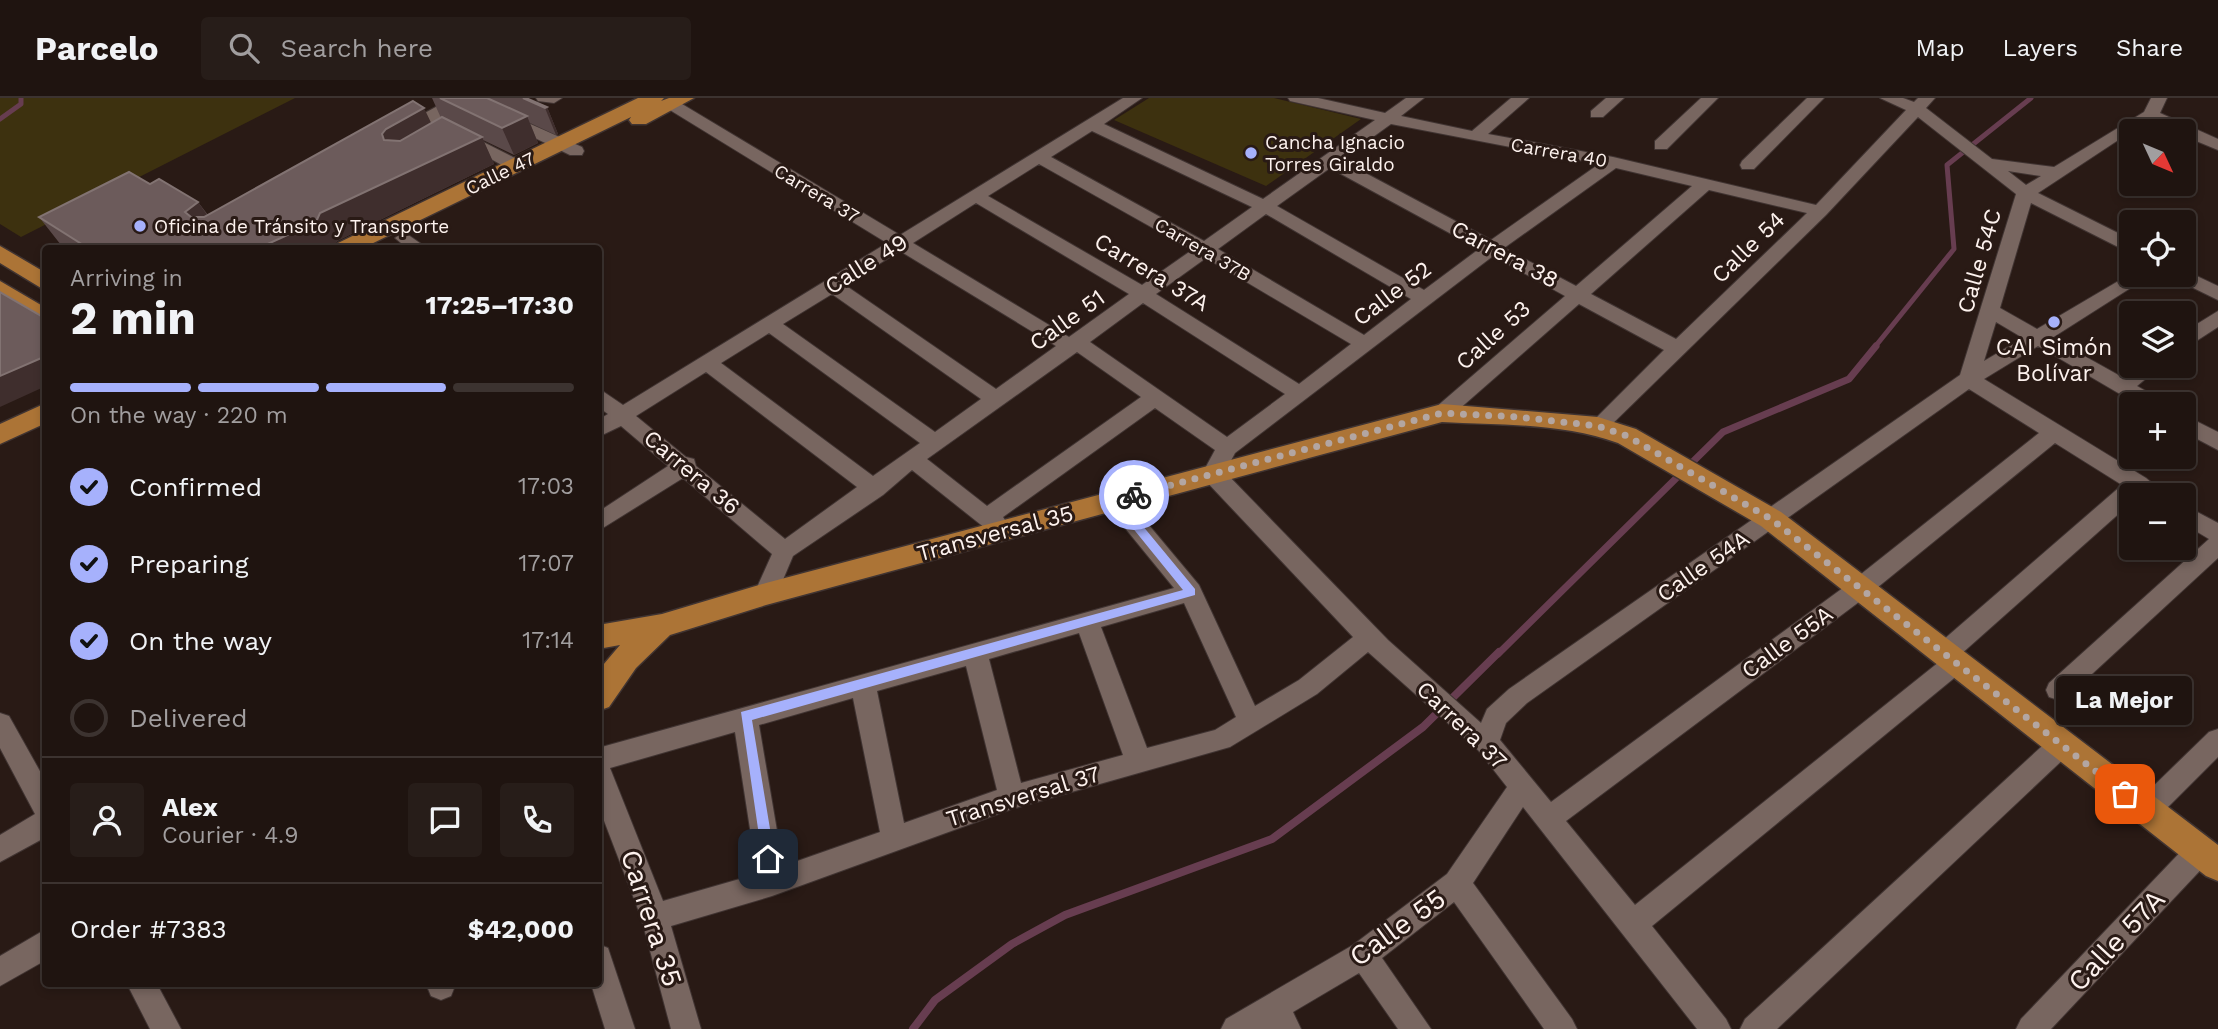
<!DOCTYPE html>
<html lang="en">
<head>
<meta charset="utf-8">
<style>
	body { margin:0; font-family:"Work Sans",sans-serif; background:#271d19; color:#f1f3f6; height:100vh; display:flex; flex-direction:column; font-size:26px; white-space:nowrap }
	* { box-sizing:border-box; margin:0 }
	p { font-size:23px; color:#a19e9f }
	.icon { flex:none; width:38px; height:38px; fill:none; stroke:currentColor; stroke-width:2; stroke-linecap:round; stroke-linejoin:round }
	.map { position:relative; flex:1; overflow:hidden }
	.details { position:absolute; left:42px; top:147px; width:560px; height:742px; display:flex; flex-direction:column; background:#1f1410; border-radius:7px; box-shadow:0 4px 10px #0003,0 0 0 2px #3c3330 }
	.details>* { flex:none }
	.needle { width:46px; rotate:134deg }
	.buttons { position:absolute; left:2119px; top:21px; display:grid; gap:14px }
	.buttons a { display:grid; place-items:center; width:77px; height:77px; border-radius:7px; background:#1f1410; box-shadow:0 4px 10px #0003,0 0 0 2px #3c3330; font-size:35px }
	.pin { position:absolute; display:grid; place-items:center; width:60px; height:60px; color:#fff; margin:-30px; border-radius:14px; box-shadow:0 4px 10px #0006 }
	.courier { position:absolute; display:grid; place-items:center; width:70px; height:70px; margin:-35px; border:5px solid #a6b1fc; border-radius:50%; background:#fff; color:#222; box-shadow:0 2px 9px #0007 }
	.bubble { position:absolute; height:49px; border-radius:7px; background:#1f1410; box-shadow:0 4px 10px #0003,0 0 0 2px #3c3330; font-size:23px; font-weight:700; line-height:49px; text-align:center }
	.overview em { font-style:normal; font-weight:700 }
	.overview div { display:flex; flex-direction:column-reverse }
	.overview { display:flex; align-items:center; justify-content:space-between; height:119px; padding:0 28px }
	h1 { font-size:46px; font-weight:700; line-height:52px }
	.bar { display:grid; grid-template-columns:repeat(4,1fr); gap:10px 7px; align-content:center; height:84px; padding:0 28px }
	.bar i { height:9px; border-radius:5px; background:#3c3330 }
	.bar .on { background:#a6b1fc }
	.bar p { grid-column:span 4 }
	.line { display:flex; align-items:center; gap:18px; padding:0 28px; border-top:2px solid #3c3330 }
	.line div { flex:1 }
	.round { display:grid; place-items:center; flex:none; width:74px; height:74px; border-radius:7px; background:#271d19 }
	ol { padding:0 28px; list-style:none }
	li { display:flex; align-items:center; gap:21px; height:77px }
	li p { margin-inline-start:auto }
	li .icon { padding:7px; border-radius:50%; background:#a6b1fc; color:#111; stroke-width:4 }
	li:last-child { color:#a19e9f }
	li i { width:38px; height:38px; border:4px solid #3c3330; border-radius:50% }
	header { display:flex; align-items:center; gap:42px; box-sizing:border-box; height:98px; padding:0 35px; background:#1f1410; border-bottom:2px solid #3c3330 }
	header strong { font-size:33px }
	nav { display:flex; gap:38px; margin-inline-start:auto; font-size:24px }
	.search { width:490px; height:63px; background:#271d19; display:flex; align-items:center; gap:18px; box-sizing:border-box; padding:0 24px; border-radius:7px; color:#a19e9f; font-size:26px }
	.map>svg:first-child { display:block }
	.green { fill:#3d310f }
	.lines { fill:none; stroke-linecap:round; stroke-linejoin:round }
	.stream-far2 { stroke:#673d50; stroke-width:5 }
	.stream-far1 { stroke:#673d50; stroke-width:7 }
	.stream { stroke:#673d50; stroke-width:8 }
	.minor-casing { stroke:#403432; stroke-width:2 }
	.major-casing { stroke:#403432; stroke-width:3 }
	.minor { fill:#786660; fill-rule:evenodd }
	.major { fill:#ac7436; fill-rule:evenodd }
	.wall { fill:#5a4949 }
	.shaded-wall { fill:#3f2e2d }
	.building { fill:#6c5b5b; stroke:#827372; stroke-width:2 }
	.route { fill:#a6b1fc }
	.done { stroke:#b3a6a2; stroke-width:7; stroke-dasharray:0 12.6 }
	.poi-dot { fill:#a6b1fc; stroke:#291a15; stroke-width:2.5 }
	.labels { text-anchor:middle; stroke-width:6; stroke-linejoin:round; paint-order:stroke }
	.far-poi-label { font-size:19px; fill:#fdf2ee; stroke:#291a15; text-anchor:start }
	.far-street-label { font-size:19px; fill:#fdf2ee; stroke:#291a15 }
	.street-label { font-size:23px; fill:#fdf2ee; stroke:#291a15 }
	.poi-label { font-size:23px; fill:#fdf2ee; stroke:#291a15 }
	.near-street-label { font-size:28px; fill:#fdf2ee; stroke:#291a15 }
</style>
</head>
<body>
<header>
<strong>Parcelo</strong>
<div class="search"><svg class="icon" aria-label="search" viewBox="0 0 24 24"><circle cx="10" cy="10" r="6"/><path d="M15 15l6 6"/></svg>Search here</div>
<nav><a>Map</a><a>Layers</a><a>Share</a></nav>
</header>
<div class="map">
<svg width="2218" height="931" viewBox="0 0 2218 931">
	<rect width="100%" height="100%" fill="#291a15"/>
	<path class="green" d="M 0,0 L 295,0 L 21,139 L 0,126 Z
		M 1149,0 L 1274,0 L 1361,21 L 1266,88 L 1114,22 Z"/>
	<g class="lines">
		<path class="stream-far2" d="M 0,21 L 21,6 L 21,0
			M 1874,250 L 1954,151 L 1947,67 L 2031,0"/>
		<path class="stream-far1" d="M 1498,556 L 1723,334 L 1849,281 L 1876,248"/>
		<path class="stream" d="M 913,931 L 935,902 L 1012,846 L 1065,817 L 1272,741 L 1423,629 L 1499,554"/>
		<defs>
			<path id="minor" d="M 467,0 L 475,5 L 473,8 L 453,12 L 438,21 L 521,63 L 523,67 L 521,71 L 509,71 L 422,23 L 423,16 L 443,5 Z
				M 536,0 L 562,0 L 554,5 L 538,3 Z
				M 1123,0 L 1142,0 L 1104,26 L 1263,101 L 1375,22 L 1290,3 L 1288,0 L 1318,0 L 1385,15 L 1406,0 L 1424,0 L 1401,18 L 1472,33 L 1511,0 L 1529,0 L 1488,36 L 1613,59 L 1816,107 L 1906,12 L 1880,0 L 1903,0 L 1914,4 L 1918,0 L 1935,0 L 1926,10 L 1992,61 L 2054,69 L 2144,14 L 2151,0 L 2167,0 L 2160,15 L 2218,41 L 2218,52 L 2184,38 L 2184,33 L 2174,33 L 2152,23 L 2132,33 L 2038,95 L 2132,142 L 2132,156 L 2031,105 L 2000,210 L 2037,231 L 2132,175 L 2151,177 L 2052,240 L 2122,279 L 2138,268 L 2161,268 L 2137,288 L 2160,301 L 2163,306 L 2137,306 L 2038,248 L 1984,281 L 2146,380 L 2166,397 L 2132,397 L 2132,404 L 1960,557 L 1967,565 L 1964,572 L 1652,828 L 1726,921 L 1731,931 L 1697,931 L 1523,709 L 1473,785 L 1572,921 L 1577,931 L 1544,931 L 1454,804 L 1382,860 L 1431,931 L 1398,931 L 1359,875 L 1293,914 L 1301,931 L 1221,931 L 1226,921 L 1353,847 L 1447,776 L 1507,689 L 1478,652 L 1368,554 L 1317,596 L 1230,649 L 1012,711 L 772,798 L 671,828 L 701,931 L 671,931 L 641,819 L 598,707 L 598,650 L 1174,490 L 1107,408 L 1104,402 L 1107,396 L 1123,396 L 1199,487 L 1255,608 L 1299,582 L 1353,539 L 1205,382 L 1202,376 L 1215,352 L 1155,310 L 1003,419 L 1009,428 L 1006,434 L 998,437 L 990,434 L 912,372 L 883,397 L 793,458 L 774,503 L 766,505 L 758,503 L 754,496 L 772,456 L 683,380 L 598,433 L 598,414 L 668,368 L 621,328 L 598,339 L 598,322 L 608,316 L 598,309 L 598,290 L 623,307 L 887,145 L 665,9 L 665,3 L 677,3 L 900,137 ZM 1918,19 L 2016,96 L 1960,277 L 1509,591 L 1487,611 L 1481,625 L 1388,542 L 1225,374 L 1235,355 L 1493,158 L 1565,198 L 1435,310 L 1432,315 L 1435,320 L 1449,320 L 1579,206 L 1664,252 L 1588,328 L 1591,333 L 1605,333 L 1826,117 ZM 1391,26 L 1599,66 L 1491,142 L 1341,62 ZM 1092,33 L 1252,109 L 1204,143 L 1051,59 ZM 1039,66 L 1192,152 L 1142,187 L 988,98 ZM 1330,70 L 1479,151 L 1424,192 L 1277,108 ZM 1616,70 L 1692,88 L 1576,188 L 1504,150 ZM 2008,73 L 2041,78 L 2026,87 ZM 1709,92 L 1807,115 L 1676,241 L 1591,196 ZM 976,105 L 1129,196 L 1069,239 L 913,145 ZM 1266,116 L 1411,201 L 1364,237 L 1218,151 ZM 900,153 L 1056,248 L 996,291 L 845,187 ZM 1206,160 L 1351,246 L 1299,286 L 1156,196 ZM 832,196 L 981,301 L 935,334 L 783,226 ZM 1143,205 L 1285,296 L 1227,339 L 1090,244 ZM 1996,224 L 2023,240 L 1984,263 ZM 769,235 L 920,345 L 873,378 L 721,265 ZM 1077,254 L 1141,299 L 987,408 L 927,361 ZM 706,274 L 857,389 L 785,441 L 696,368 L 694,361 L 686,359 L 636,318 ZM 1969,291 L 2039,335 L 1851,484 L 1551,704 L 1500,642 L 1506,625 L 1527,605 ZM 2055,345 L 2122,387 L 1935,549 L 1932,556 L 1939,564 L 1635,807 L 1566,723 L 1867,498 ZM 1184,505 L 1236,619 L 1215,632 L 1147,650 L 1101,529 ZM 1079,535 L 1123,657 L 1021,685 L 989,561 ZM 966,568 L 997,692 L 904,725 L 877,593 ZM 853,600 L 880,734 L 783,768 L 759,627 ZM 735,634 L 757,776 L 663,803 L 610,670 Z
				M 1606,0 L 1624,0 L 1603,19 L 1591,19 L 1591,13 Z
				M 1701,0 L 1718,0 L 1667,51 L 1655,51 L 1655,43 Z
				M 1807,0 L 1824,0 L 1754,71 L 1742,71 L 1740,67 L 1742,63 Z
				M 506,15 L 582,49 L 584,53 L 582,57 L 570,57 L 500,23 L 498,20 Z
				M 404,134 L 427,150 L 407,150 L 395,140 Z
				M 2184,172 L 2218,188 L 2218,202 L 2175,181 L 2173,177 L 2184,177 Z
				M 2218,213 L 2218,229 L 2184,251 L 2184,234 Z
				M 2184,317 L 2218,334 L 2218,352 L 2184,334 Z
				M 2184,407 L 2218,425 L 2218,460 L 2067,599 L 2058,602 L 2049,599 L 2046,592 L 2049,585 L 2209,441 L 2184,426 Z
				M 0,615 L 9,618 L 46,684 L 46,739 L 0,764 L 0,737 L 35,716 L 0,650 Z
				M 2218,631 L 2218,659 L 2155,722 L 2146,725 L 2137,722 L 2133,713 L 2137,704 L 2209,634 Z
				M 2061,636 L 2070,639 L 2074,647 L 2070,655 L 1777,931 L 1740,931 L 1745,921 L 2052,639 Z
				M 2200,740 L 2210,744 L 2213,753 L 2210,762 L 2051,931 L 2016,931 L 2021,921 L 2190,744 Z
				M 46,831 L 46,862 L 0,888 L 0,858 Z
				M 598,846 L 608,850 L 635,931 L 605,931 L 591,886 L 598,886 Z
				M 127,886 L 157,886 L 181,931 L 150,931 Z
				M 426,886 L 454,886 L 455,888 L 451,898 L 441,902 L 431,898 Z"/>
			<path id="major" d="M 638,0 L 664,0 L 661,3 L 669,0 L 694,0 L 646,26 L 632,26 L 629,22 L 631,19 L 363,150 L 335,150 L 338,145 Z
				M 0,148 L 46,175 L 46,193 L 0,165 Z
				M 0,183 L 46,210 L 46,230 L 0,201 Z
				M 46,305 L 46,325 L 0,346 L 0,326 Z
				M 1442,306 L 1598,319 L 1636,331 L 1781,414 L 2218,747 L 2218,783 L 2206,778 L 1761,428 L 1618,345 C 1563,325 1500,327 1442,324 L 766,507 L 670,537 L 636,570 L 609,609 L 598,613 L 598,573 L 620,547 L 598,551 L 598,527 L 662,516 L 766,485 Z"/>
		</defs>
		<use href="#minor" class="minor-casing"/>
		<use href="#major" class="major-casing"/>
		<use href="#minor" class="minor"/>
		<use href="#major" class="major"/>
	</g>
	<path class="wall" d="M 432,0 L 526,0 L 547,9 L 558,36 L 556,37 L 530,25 L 538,45 L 514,57 L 483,42 L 494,66 L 337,143 L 333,150 L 67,150 L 61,147 L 39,119 L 150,86 L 198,104 L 208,117 L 431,25 L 441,20 Z"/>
	<path class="shaded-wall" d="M 547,9 L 558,36 L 556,37 L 545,10 Z
		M 424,10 L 437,37 L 400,58 L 384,42 L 382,36 L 386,31 Z
		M 527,18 L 538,45 L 514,57 L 502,30 Z
		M 482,39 L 494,66 L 337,143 L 333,150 L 259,150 L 320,115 Z
		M 198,104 L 217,131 L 205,142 L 185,114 Z
		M 41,218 L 46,224 L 46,247 Z
		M 46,258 L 46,288 L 0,309 L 0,278 Z"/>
	<path class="building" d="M 440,0 L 487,0 L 527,18 L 502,30 Z
		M 523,0 L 526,0 L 547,9 L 545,10 Z
		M 413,3 L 424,10 L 386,31 L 382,36 L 384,42 L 400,43 L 442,19 L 482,39 L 320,115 L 316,124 L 259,150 L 88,150 L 39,119 L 129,74 L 150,86 L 159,81 L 198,104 L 185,114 L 191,119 L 204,119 Z
		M 0,194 L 41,218 L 46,247 L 46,258 L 0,278 Z"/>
	<path class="route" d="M 1134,393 L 1138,394 L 1138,400 L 1123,404 L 1195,491 L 1195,497 L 752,622 L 775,761 L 768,767 L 763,765 L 741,614 L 1183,492 L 1110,402 Z"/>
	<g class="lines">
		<path class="done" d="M 1134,397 L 1442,315 L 1518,319 L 1598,328 L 1627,338 L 1771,421 L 2125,696"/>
	</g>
	<g class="poi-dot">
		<circle cx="1251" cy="55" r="7"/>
		<circle cx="140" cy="128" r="7"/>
		<circle cx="2054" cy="224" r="7"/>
	</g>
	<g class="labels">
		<g class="far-poi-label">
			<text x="1265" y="51">Cancha Ignacio<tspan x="1265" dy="22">Torres Giraldo</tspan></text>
			<text x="154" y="135">Oficina de Tránsito y Transporte</text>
		</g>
		<g class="far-street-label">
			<text transform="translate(1559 54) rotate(10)" y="7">Carrera 40</text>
			<text transform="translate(500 75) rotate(-26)" y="7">Calle 47</text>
			<text transform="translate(817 95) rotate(31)" y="7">Carrera 37</text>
			<text transform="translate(1203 151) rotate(30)" y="7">Carrera 37B</text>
		</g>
		<g class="street-label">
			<text transform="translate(1748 149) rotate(-44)" y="8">Calle 54</text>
			<text transform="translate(1505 156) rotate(28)" y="8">Carrera 38</text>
			<text transform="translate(1979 163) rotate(-74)" y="8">Calle 54C</text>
			<text transform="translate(866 166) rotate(-32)" y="8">Calle 49</text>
			<text transform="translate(1152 174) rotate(31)" y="8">Carrera 37A</text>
			<text transform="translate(1392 195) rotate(-37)" y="8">Calle 52</text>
			<text transform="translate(1067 222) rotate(-36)" y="8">Calle 51</text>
			<text transform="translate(1493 237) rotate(-42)" y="8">Calle 53</text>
			<text transform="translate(692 374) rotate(40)" y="8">Carrera 36</text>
			<text transform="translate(995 435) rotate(-15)" y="8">Transversal 35</text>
			<text transform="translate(1703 468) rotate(-35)" y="8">Calle 54A</text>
			<text transform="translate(1787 544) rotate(-36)" y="8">Calle 55A</text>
			<text transform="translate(1462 627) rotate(44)" y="8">Carrera 37</text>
			<text transform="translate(1023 698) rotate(-17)" y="8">Transversal 37</text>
		</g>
		<g class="poi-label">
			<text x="2054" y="257">CAI Simón<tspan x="2054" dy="26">Bolívar</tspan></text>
		</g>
		<g class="near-street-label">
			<text transform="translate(652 820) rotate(72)" y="10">Carrera 35</text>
			<text transform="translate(1397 829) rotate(-36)" y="10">Calle 55</text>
			<text transform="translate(2116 842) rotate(-47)" y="10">Calle 57A</text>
		</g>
	</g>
</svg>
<div class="buttons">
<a><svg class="needle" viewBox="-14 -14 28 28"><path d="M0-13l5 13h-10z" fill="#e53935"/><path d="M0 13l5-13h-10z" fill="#a19e9f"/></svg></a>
<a><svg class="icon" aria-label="locate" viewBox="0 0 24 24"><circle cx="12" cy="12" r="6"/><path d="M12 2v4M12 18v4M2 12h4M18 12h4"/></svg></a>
<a><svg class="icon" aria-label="layers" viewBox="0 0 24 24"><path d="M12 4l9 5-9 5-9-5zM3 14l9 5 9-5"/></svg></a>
<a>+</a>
<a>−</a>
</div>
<div class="pin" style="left:2125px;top:696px;background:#ea580c"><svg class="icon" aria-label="bag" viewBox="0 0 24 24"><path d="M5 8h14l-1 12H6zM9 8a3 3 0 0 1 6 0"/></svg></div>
<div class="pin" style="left:768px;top:761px;background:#1f2937"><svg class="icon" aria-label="home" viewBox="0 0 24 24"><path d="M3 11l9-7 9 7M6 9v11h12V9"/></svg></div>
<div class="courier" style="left:1134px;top:397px"><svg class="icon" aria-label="bike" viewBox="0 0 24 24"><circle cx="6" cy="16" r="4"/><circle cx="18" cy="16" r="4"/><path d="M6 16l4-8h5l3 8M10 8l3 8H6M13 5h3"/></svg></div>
<div class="bubble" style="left:2056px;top:578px;width:136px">La Mejor</div>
<section class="details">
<div class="overview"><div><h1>2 min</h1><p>Arriving in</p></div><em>17:25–17:30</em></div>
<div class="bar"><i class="on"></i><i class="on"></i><i class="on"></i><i></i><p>On the way · 220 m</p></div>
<ol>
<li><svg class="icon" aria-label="check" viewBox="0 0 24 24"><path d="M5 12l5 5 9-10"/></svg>Confirmed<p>17:03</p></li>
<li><svg class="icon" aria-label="check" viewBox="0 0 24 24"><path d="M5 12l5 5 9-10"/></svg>Preparing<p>17:07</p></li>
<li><svg class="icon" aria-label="check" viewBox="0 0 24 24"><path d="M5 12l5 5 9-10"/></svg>On the way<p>17:14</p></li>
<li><i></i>Delivered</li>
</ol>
<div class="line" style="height:126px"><a class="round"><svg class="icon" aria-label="person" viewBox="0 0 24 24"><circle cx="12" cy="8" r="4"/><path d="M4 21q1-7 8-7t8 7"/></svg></a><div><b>Alex</b><p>Courier · 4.9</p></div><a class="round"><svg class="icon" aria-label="chat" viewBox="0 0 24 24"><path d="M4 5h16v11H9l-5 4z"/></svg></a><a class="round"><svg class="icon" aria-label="phone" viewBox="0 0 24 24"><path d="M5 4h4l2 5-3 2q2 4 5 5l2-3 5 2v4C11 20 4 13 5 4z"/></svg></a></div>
<div class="line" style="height:91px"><div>Order #7383</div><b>$42,000</b></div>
</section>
</div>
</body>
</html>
